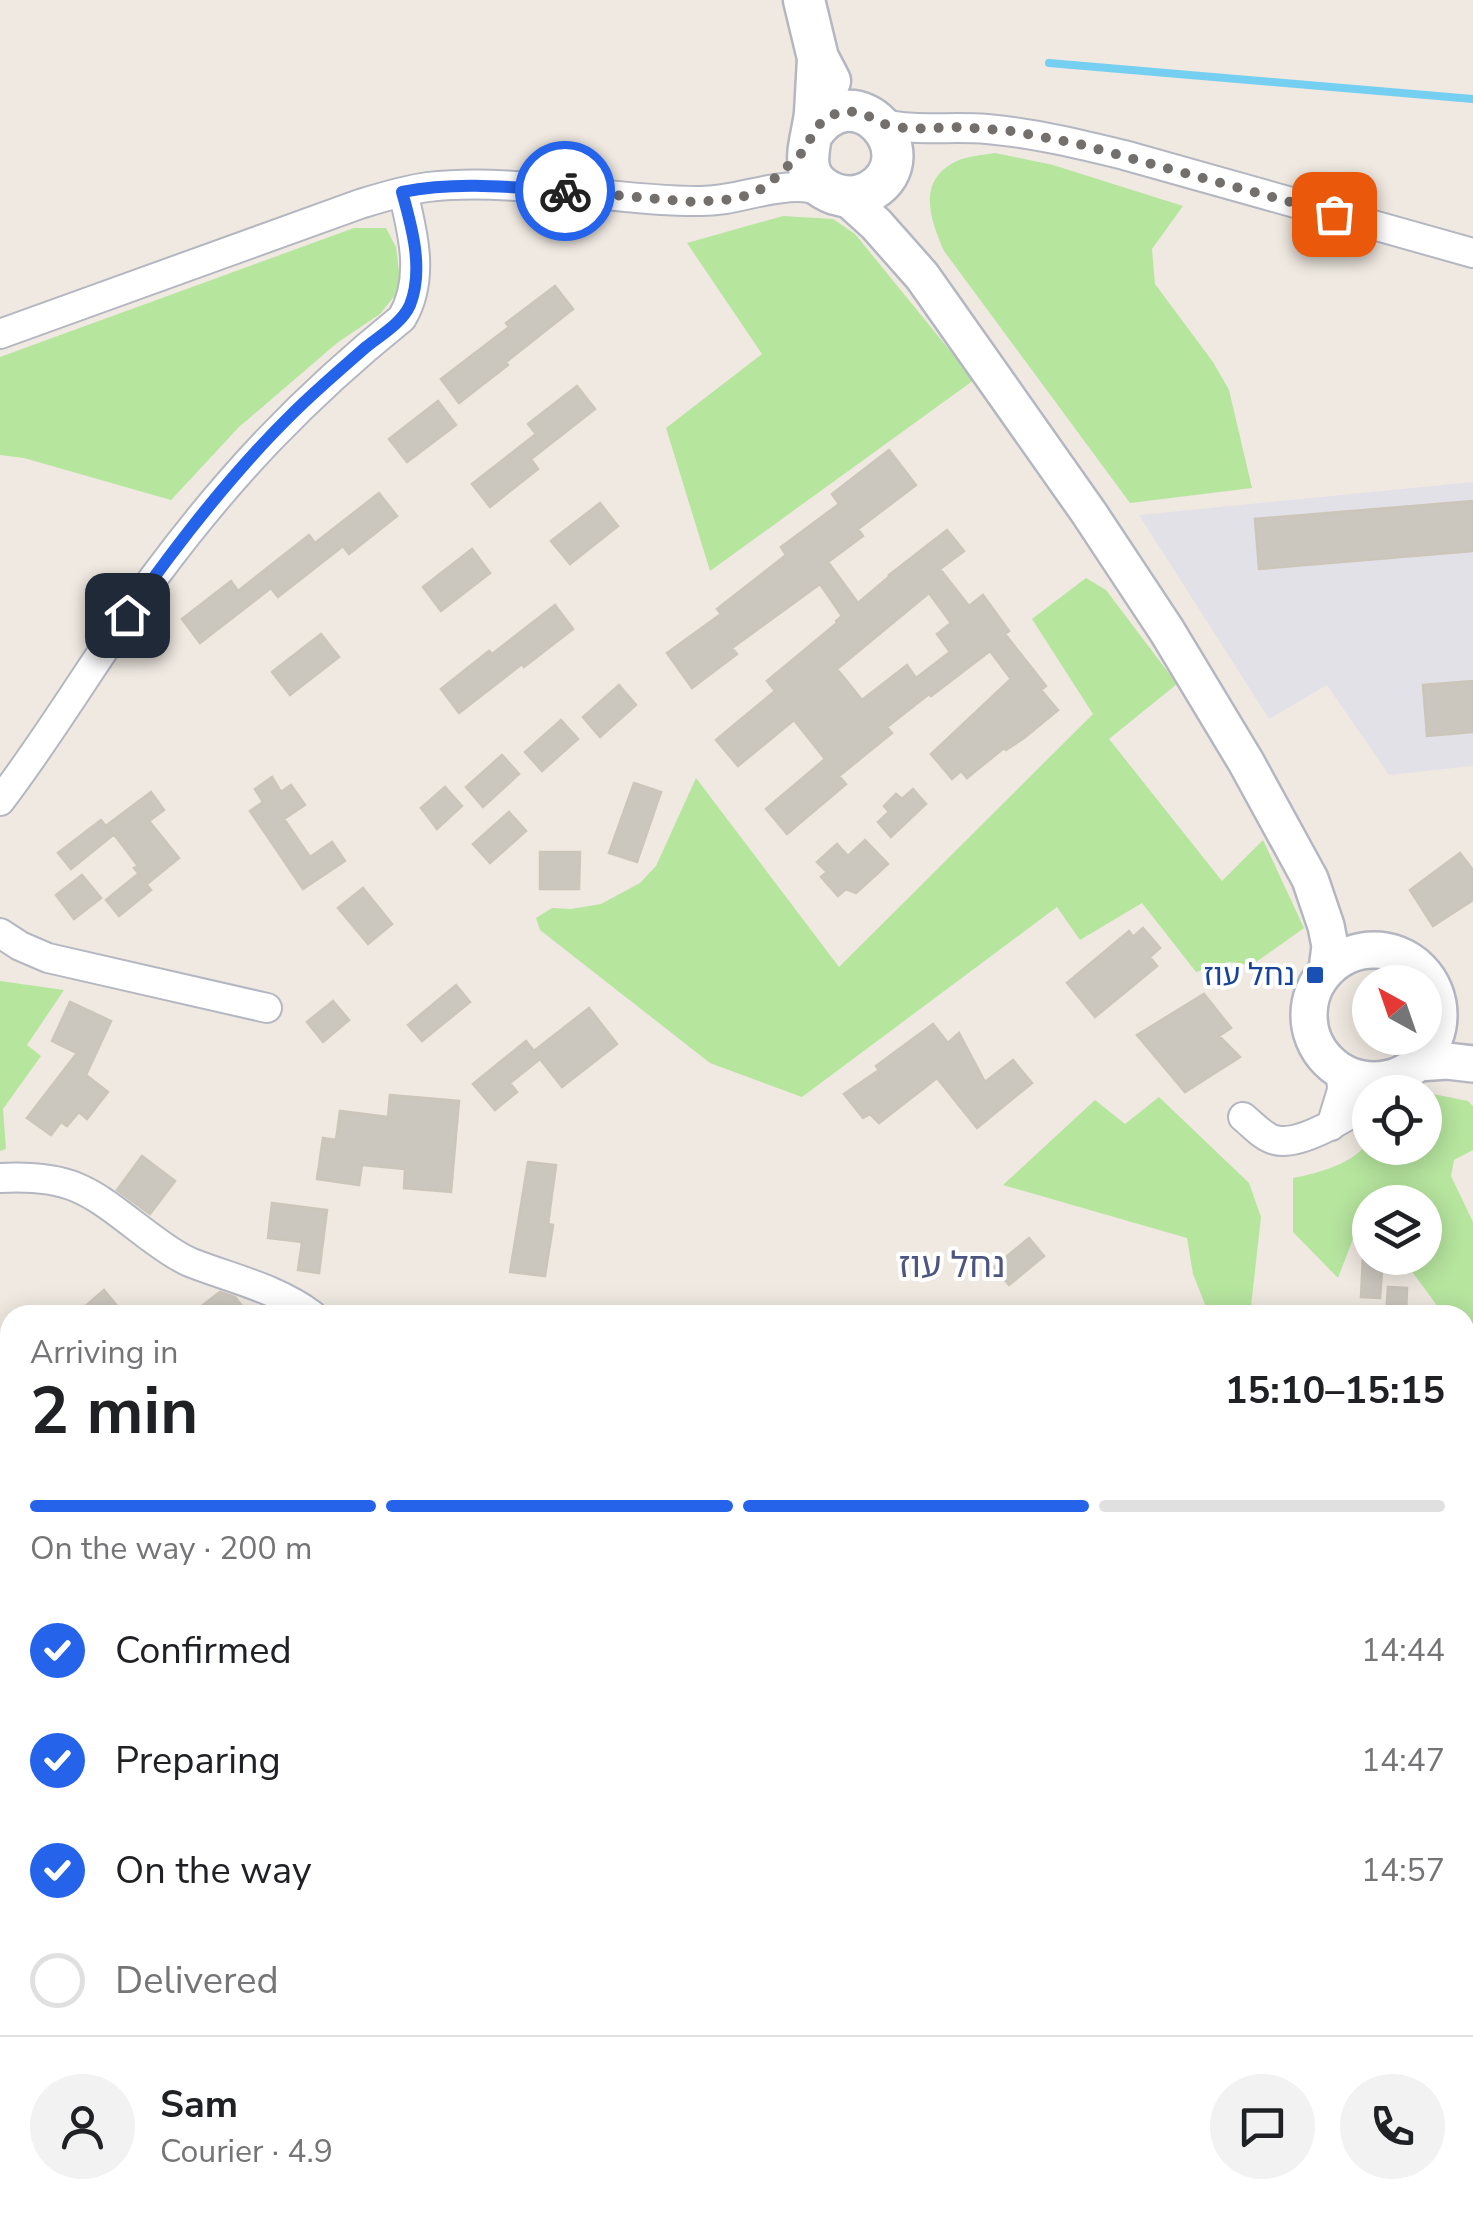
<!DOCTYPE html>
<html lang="en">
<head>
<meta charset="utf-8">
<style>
	body { margin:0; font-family:"Nunito Sans","Noto Sans Hebrew",sans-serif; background:#f2f2f2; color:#202124; height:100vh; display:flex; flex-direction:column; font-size:38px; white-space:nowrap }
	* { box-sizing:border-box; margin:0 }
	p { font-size:32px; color:#757577 }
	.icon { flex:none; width:55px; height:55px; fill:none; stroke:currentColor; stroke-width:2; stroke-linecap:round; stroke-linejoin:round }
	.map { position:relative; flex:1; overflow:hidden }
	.details { position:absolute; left:0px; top:1305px; width:1475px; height:932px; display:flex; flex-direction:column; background:#fff; border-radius:30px 30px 0 0; box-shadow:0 5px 25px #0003 }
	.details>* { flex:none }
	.needle { width:65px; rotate:320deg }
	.fabs { position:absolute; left:1352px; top:965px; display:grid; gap:20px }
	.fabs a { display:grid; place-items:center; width:90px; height:90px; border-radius:50%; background:#fff; box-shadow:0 5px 25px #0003; font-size:50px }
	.pin { position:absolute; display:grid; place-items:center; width:85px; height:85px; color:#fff; margin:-42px; border-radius:20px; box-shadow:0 5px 15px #0006 }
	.courier { position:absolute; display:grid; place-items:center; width:100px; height:100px; margin:-50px; border:8px solid #2563eb; border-radius:50%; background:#fff; color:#222; box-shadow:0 2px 12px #0007 }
	.summary em { font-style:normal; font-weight:700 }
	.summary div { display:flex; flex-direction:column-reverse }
	.summary { display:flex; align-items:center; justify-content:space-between; height:170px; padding:0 30px }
	h1 { font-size:65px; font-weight:700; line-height:75px }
	.bar { display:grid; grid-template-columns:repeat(4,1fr); gap:15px 10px; align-content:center; height:120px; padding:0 30px }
	.bar i { height:12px; border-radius:8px; background:#e0e0e0 }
	.bar .selected { background:#2563eb }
	.bar p { grid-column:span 4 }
	.line { display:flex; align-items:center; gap:25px; padding:0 30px; border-top:2px solid #e0e0e0 }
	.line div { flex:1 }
	.round { display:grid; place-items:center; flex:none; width:105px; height:105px; border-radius:52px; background:#f2f2f2 }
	ol { padding:0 30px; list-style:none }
	li { display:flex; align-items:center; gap:30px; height:110px }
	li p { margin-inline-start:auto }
	li .icon { padding:10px; border-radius:50%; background:#2563eb; color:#fff; stroke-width:4 }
	li:last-child { color:#757577 }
	li i { width:55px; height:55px; border:5px solid #e0e0e0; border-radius:50% }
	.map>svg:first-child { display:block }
	.industrial { fill:#e3e1e8 }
	.green { fill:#b6e59e }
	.pitch { fill:#c9ec9a }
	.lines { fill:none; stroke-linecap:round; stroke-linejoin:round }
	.stream { stroke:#75cff0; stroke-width:8 }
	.building { fill:#cbc7bf; stroke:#cbc5ba; stroke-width:2.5; fill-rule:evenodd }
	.minor-casing { stroke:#b4b7c1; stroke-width:32 }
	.tertiary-casing { stroke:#b4b7c1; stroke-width:40 }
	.secondary-casing { stroke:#b4b7c1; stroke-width:45 }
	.minor { stroke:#fff; stroke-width:28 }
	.tertiary { stroke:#fff; stroke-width:35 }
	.secondary { stroke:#fff; stroke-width:40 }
	.done { stroke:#726f6d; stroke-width:10; stroke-dasharray:0 18 }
	.route { stroke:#2563eb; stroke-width:12 }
	.transit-dot { fill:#1a4fb4; stroke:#fff; stroke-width:4 }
	.labels { text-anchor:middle; stroke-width:8; stroke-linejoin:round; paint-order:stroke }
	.transit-label { font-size:30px; fill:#164399; stroke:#fff; text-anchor:end }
	.quarter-label { font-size:35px; fill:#4d5680; stroke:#fff }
</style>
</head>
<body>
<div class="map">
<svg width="1473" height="2236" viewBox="0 0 1473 2236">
	<rect width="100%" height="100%" fill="#efe9e1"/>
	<path class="industrial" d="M 1473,482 L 1473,766 L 1389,775 L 1327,685 L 1269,719 L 1139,515 Z
		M 10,1909 L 10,2228 L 1465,2228 L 1465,2062 L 1473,2061 L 1473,2236 L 0,2236 L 0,1922 Z"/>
	<path class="green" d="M 995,153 L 1053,165 L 1183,206 L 1152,249 L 1155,284 L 1213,362 L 1229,390 L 1252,488 L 1130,503 L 944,251 C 930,219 916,180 957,161 C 968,156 983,155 995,153 Z
		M 783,216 L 833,219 L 855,234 L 974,380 L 710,571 L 666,428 L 762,354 L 687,243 Z
		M 354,228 L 386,228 L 396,247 L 401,288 L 380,314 L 337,343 L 239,427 L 171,500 L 24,458 L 0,455 L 0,357 Z
		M 1086,578 L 1106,590 L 1177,684 L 1109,739 L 1222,881 L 1263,840 L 1304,928 L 1252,965 L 1230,962 L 1196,972 L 1142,903 L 1080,940 L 1057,907 L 802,1097 L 710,1063 L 540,930 L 536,918 L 552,908 L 571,909 L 601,904 L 640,883 L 656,866 L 696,778 L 839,967 L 1093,714 L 1032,619 Z
		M 0,981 L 64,990 L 27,1045 L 41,1056 L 3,1109 L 6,1149 L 0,1151 Z
		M 1433,1094 L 1468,1101 L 1473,1106 L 1473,1150 L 1454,1160 L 1451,1176 L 1473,1222 L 1473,1353 L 1465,1343 L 1465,1315 L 1444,1315 L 1402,1258 L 1425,1258 L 1425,1202 L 1370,1202 L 1370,1241 L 1353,1239 L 1338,1278 L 1293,1232 L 1293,1178 C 1320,1173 1355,1163 1370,1140 L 1370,1148 L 1425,1148 L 1425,1097 Z
		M 1159,1097 L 1249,1183 L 1261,1217 L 1250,1315 L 1205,1315 L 1206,1307 L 1193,1274 L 1187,1238 L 1003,1185 L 1095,1100 L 1125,1124 Z
		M 1465,1540 L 1473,1540 L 1473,1586 L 1465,1588 Z
		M 0,1771 L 10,1778 L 10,1885 L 0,1882 Z
		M 1465,1930 L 1473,1932 L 1473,2018 L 1465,2019 Z"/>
	<path class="pitch" d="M 0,1503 L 10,1510 L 10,1702 L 0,1695 Z"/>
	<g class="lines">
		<path class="stream" d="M 1049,63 L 1473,99"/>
	</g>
	<path class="building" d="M 555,286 L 573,309 L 506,362 L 508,365 L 459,403 L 441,379 L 509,327 L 506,323 Z
		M 577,386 L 595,409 L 531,459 L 538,469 L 490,507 L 472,484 L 536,434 L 528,424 Z
		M 438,401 L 456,425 L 407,462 L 389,439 Z
		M 889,450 L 916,485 L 858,529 L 863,536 L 828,562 L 858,603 L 890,576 L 889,575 L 947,530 L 964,551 L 940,569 L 969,606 L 983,595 L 1009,631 L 1005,634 L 1046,686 L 1041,690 L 1058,710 L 1024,738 L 1006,750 L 1004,748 L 967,778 L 961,771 L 952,779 L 931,754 L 1011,679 L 990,651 L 931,696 L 929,694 L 887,727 L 892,733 L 839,776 L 846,784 L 787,834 L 766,809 L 825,759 L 794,720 L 738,766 L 716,740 L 775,691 L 767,681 L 837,623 L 836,621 L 842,616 L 820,584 L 732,648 L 737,654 L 692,688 L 667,653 L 721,614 L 717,609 L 786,555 L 781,547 L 839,504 L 832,494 ZM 929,593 L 951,623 L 937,634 L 950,652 L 916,678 L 907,665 L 862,700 L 837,669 Z
		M 379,493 L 397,516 L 349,554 L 343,546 L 278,597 L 271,588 L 200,643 L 182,619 L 231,581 L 238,591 L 309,535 L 315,543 Z
		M 1473,501 L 1473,551 L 1259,569 L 1255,519 Z
		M 600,503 L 618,526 L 570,564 L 551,541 Z
		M 472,549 L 490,573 L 441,611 L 423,587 Z
		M 555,605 L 573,629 L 524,667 L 522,664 L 459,713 L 441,689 L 489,651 L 492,654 Z
		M 321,634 L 339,657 L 290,695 L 272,672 Z
		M 1473,681 L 1473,732 L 1427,736 L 1423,685 Z
		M 619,685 L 636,705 L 600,737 L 583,717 Z
		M 561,720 L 578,739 L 542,771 L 525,752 Z
		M 502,755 L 519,774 L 483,807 L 466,787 Z
		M 272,777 L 281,792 L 291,785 L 305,805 L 284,819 L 310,857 L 332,842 L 345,861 L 303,889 L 250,811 L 263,802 L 255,789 Z
		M 634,783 L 661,792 L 637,862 L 609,853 Z
		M 445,787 L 462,806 L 437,829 L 421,808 Z
		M 913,789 L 926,804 L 891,837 L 878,822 L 889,812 L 884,806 L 896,794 L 902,799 Z
		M 151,792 L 164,810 L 149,821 L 179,858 L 147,884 L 134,868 L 138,866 L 107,825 Z
		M 509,812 L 526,831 L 490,863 L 473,844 Z
		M 101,820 L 113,835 L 71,869 L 58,853 Z
		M 865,840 L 888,864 L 856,893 L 846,889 L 838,896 L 821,877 L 827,872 L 817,862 L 837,844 L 848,856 Z
		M 540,852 L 580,852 L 579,889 L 540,889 Z
		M 1460,853 L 1473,870 L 1473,900 L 1433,926 L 1410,890 Z
		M 138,874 L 151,890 L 119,916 L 106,900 Z
		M 82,875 L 101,898 L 74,919 L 56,895 Z
		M 363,888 L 392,924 L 368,944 L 338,908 Z
		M 1143,928 L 1160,948 L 1150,957 L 1157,966 L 1095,1017 L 1067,983 L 1129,931 L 1133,937 Z
		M 456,985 L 470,1002 L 422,1041 L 408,1025 Z
		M 1204,994 L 1231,1028 L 1219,1036 L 1240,1057 L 1185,1092 L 1137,1035 Z
		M 333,1001 L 349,1020 L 323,1042 L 307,1022 Z
		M 70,1002 L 111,1021 L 86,1075 L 108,1092 L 87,1119 L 79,1112 L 67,1126 L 61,1122 L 51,1135 L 27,1118 L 77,1053 L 52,1041 Z
		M 589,1008 L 617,1044 L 562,1087 L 540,1059 L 510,1083 L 517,1092 L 495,1110 L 473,1084 L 526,1041 L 538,1056 L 534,1051 Z
		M 933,1024 L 948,1043 L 959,1033 L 985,1082 L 1013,1060 L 1032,1083 L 977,1128 L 937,1078 L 879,1123 L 870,1114 L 863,1118 L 844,1094 L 879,1070 L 876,1066 Z
		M 390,1095 L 459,1101 L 451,1192 L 404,1188 L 405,1169 L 362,1165 L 359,1185 L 317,1179 L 323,1138 L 336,1140 L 340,1111 L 388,1117 Z
		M 142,1156 L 175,1181 L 150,1214 L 117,1190 Z
		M 528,1162 L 556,1165 L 548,1224 L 553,1225 L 545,1276 L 510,1272 Z
		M 272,1203 L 327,1210 L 319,1273 L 298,1270 L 302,1242 L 268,1238 Z
		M 1029,1238 L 1044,1256 L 1009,1285 L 994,1267 Z
		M 1363,1256 L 1383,1258 L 1380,1298 L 1361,1297 Z
		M 1388,1287 L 1407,1288 L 1406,1315 L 1386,1315 Z
		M 104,1290 L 118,1307 L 108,1315 L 75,1315 Z
		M 220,1292 L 235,1297 L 249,1315 L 190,1315 Z"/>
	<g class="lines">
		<defs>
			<path id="minor" d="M 880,123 C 915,132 951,126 987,129 C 1033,133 1079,144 1124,155 L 1473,253
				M 0,334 L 360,204 C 383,197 405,190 428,187 C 518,177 608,201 698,201 C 733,202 763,187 797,187 C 807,187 818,189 828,191
				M 0,801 C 55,729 101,649 155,576 C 230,475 304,397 402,318 C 425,279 413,233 403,192
				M 0,933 L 20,946 L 48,958 L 267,1008
				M 1380,1092 L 1400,1075
				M 1243,1117 C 1253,1125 1263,1137 1275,1140 C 1300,1147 1350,1115 1370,1101
				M 1331,1126 L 1342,1090 L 1341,1071
				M 0,1178 C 73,1174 91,1192 146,1234 C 160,1244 176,1257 192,1263 C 233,1279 276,1288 312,1315
				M 0,1745 L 10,1751
				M 1465,1912 L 1473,1914
				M 1465,2046 L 1473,2045"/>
			<path id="tertiary" d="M 845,196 L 876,224 L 922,276 L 1089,513 L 1167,631 L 1246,762 L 1310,879 L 1326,926 L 1330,946 L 1327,970
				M1309 1015a65 65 0 1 1 130 0a65 65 0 1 1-130 0Z
				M 1418,1063 L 1447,1061 L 1473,1064"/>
			<path id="secondary" d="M 804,0 L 818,58 L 830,81
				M 812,134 C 856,70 928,155 872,190 C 861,197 847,198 835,194 C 793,179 812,143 815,113 C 816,95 817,77 818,58"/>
		</defs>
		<use href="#minor" class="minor-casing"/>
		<use href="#tertiary" class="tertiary-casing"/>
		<use href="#secondary" class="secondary-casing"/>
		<use href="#minor" class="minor"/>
		<use href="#tertiary" class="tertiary"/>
		<use href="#secondary" class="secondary"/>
	</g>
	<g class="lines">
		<path class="done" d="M 565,191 L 694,202 L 735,199 L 757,192 L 774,179 L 807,148 L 812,134 L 823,120 L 839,112 L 848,111 L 865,114 L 880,123 L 892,126 L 910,129 L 960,127 L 1011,131 L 1079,144 L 1334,214"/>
		<path class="route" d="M 127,615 C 177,544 230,475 292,414 C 316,390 341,369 366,347 C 381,335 402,323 410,305 C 424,270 412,227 402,192 C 457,181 510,187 565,191"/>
	</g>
	<rect class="transit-dot" x="1305" y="965" width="20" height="20" rx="5"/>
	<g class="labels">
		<g class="transit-label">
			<text x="1295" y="985">נחל עוז</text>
		</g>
		<g class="quarter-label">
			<text x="952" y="1277">נחל עוז</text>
		</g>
	</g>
</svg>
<div class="fabs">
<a><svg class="needle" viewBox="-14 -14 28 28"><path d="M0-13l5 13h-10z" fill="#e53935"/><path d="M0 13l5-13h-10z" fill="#757577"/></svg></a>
<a><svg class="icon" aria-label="locate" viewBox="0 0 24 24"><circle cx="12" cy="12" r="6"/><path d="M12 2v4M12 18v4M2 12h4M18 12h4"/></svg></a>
<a><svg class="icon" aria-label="layers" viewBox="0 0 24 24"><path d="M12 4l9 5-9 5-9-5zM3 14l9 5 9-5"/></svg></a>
</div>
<div class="pin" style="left:1334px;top:214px;background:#ea580c"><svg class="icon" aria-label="bag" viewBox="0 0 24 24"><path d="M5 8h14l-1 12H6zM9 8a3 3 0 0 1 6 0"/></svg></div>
<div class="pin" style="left:127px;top:615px;background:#1f2937"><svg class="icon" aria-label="home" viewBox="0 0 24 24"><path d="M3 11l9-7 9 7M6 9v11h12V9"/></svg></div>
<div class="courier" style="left:565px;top:191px"><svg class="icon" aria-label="bike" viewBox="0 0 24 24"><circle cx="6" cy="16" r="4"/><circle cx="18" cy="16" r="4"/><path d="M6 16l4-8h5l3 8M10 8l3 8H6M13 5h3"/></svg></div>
<section class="details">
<div class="summary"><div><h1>2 min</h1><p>Arriving in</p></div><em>15:10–15:15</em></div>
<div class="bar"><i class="selected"></i><i class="selected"></i><i class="selected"></i><i></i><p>On the way · 200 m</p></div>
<ol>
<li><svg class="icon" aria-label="check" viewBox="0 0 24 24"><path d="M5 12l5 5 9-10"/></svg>Confirmed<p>14:44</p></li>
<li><svg class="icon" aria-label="check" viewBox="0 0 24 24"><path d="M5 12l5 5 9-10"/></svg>Preparing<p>14:47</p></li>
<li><svg class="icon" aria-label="check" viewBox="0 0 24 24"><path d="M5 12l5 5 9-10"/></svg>On the way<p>14:57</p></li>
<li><i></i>Delivered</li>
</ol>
<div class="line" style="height:180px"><a class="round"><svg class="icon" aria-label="person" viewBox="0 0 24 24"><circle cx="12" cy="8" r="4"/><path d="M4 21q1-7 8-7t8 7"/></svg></a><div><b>Sam</b><p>Courier · 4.9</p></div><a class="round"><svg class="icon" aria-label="chat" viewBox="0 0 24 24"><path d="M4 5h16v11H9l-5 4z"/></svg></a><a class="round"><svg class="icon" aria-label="phone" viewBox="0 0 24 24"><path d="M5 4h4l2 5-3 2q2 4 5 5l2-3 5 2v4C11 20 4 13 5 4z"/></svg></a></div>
</section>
</div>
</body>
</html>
